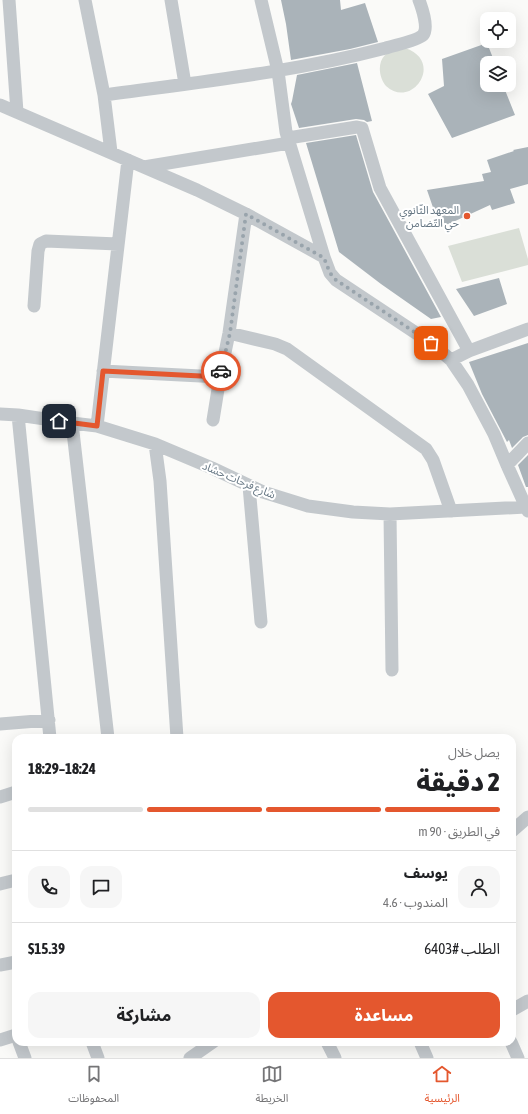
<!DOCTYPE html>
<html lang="ar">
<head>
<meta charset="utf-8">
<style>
	body { margin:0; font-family:"Asap Condensed","Noto Sans Arabic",sans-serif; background:#f6f6f6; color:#202124; direction:rtl; height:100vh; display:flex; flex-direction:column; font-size:15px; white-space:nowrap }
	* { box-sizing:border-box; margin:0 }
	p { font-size:13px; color:#757577 }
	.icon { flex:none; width:22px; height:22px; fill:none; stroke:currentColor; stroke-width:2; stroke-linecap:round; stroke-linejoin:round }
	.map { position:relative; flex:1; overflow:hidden; direction:ltr }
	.panel { position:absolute; left:12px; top:734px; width:504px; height:312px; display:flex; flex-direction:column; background:#fff; border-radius:12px; box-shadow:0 4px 16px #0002; direction:rtl }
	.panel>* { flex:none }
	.controls { position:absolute; left:480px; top:12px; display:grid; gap:8px }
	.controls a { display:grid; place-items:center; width:36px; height:36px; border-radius:8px; background:#fff; box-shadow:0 4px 16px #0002; font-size:20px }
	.pin { position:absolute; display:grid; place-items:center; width:34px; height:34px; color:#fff; margin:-17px; border-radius:8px; box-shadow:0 2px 6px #0006 }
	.courier { position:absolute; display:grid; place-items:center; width:40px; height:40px; margin:-20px; border:3px solid #e4572e; border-radius:50%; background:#fff; color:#222; box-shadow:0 1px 5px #0007 }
	.overview em { font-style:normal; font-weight:800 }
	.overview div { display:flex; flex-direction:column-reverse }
	.overview { display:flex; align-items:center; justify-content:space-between; height:68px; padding:0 16px }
	h1 { font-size:26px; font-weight:800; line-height:30px }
	.bar { display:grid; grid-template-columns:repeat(4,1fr); gap:6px 4px; align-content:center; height:48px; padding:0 16px }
	.bar i { height:5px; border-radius:3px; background:#e0e0e0 }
	.bar .current { background:#e4572e }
	.bar p { grid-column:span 4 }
	.line { display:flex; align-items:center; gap:10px; padding:0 16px; border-top:1px solid #e0e0e0 }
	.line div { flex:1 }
	.round { display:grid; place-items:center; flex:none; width:42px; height:42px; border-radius:12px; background:#f6f6f6 }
	.button { display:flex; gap:8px; margin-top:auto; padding:8px 16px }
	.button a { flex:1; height:46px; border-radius:12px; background:#e4572e; color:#fff; font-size:16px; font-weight:800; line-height:46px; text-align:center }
	.button a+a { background:#f6f6f6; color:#202124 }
	.tab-bar { display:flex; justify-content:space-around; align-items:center; height:56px; border-top:1px solid #e0e0e0; background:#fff; font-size:11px; color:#757577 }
	.tab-bar a { display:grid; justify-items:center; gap:2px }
	.tab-bar .current { color:#e4572e }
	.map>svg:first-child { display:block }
	.green { fill:#dadfd7 }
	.building { fill:#aab3b9 }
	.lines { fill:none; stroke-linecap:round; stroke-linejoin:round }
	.minor { stroke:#c3c8cc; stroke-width:13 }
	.done { stroke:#99a4ac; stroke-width:4; stroke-dasharray:0 7.2 }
	.route { stroke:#e4572e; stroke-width:5 }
	.poi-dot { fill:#e4572e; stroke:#fff; stroke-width:1.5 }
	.labels { text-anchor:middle; stroke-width:4; stroke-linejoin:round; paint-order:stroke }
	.poi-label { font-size:11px; fill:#657683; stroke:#fff; text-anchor:end }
	.street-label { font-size:11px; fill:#657683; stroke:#fff }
</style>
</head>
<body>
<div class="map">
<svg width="528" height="1058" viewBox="0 0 528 1058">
	<rect width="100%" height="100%" fill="#fafaf8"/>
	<path class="green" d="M 405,48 C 445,61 412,110 386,86 C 379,78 377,63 385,55 C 389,51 400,50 405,48 Z
		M 519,228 L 528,259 L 528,265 L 462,282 L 448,246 Z"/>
	<path class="building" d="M 281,0 L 340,0 L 341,10 L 365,3 L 378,42 L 350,49 L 291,60 L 286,24 Z
		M 487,43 L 495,63 L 487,63 L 487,85 L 503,85 L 515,115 L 452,138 L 428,94 L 444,86 L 442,59 Z
		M 357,63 L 372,121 L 367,122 L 364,120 L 356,119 L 299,128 L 291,104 L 292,101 L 297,75 Z
		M 356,135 L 373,192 L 441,317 L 431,319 L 381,284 L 339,252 L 306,143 Z
		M 528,147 L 528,184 L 510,189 L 515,203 L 492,210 L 490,205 L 440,228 L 427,190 L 484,181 L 482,174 L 491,172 L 487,160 L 514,151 L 513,150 Z
		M 499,278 L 507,304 L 474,316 L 456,289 Z
		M 528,343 L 528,435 L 523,437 L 512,448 L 509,440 L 507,442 L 482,394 L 469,362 Z
		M 528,455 L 528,487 L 526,487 L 518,465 Z"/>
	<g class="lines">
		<path class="minor" d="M 9,0 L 17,112
			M 85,0 L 104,95 L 111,152
			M 171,0 L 185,84
			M 261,0 L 278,71 L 286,132 L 324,257
			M 104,95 C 199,82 294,72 386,48 C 395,45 417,41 423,35 C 429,28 422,8 419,0
			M 0,105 L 197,190 L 246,214 L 324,257 L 330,273 L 336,280 L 431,343 L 451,360 L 468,385 L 494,434 L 507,465 L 526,507
			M 288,138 L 357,127 L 362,128 L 380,188 L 469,351
			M 144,167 L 289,143
			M 34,306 L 38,251 L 40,244 L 46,241 L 118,244
			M 229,333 L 275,344 L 287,349 L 426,449 L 433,460 L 451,511
			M 451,360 L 469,351 L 528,329
			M 103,371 L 220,377
			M 0,414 L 18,415 L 72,423 L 97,426 L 155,444 L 212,468 L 263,492 L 308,506 L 353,512 L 390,514 L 526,507 L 528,511
			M 18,415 L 50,738
			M 213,420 L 220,377 L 229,333 L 246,214
			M 72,423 L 108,738
			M 97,426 L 128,160
			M 155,444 L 160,481 L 177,738
			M 507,465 L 528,443
			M 249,486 L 261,622
			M 390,514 L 392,670
			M 0,724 L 49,720
			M 0,797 L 16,792
			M 512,831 L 528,817
			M 0,884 L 16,880
			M 0,965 L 16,962
			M 512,1010 L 528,1001
			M 0,1040 L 16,1035
			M 19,1042 L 25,1058
			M 92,1042 L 98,1058
			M 327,1042 L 335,1058
			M 420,1042 L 427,1058
			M 511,1042 L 518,1058
			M 190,1058 L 213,1042"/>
	</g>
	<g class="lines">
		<path class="done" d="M 221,371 L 230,333 L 246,214 L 324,258 L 330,273 L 336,280 L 431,343"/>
		<path class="route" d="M 59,421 L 97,426 L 103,371 L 220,377 L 221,371"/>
	</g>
	<circle class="poi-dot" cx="467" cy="216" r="4"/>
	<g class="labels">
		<g class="poi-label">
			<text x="459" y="214">المعهد الثّانوي<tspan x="459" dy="13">حي التّضامن</tspan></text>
		</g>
		<g class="street-label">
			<text transform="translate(239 480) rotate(23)" y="4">شارع فرحات حشاد</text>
		</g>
	</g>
</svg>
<div class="controls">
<a><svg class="icon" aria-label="locate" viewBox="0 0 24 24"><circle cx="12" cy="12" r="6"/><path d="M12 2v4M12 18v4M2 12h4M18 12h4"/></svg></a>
<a><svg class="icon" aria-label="layers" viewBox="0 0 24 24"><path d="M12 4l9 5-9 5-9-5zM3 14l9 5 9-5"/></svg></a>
</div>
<div class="pin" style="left:431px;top:343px;background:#ea580c"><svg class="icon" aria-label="bag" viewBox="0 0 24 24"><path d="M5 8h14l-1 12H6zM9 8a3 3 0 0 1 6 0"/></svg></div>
<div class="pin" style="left:59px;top:421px;background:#1f2937"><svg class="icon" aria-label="home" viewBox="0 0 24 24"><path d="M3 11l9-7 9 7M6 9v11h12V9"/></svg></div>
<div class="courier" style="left:221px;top:371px"><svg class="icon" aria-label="car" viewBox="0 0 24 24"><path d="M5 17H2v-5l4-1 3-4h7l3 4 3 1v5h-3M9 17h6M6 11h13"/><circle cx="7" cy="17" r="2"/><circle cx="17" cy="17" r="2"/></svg></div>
<section class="panel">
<div class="overview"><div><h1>2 دقيقة</h1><p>يصل خلال</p></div><em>18:24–18:29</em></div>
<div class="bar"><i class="current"></i><i class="current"></i><i class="current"></i><i></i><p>في الطريق · 90 m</p></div>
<div class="line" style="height:72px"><a class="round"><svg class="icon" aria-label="person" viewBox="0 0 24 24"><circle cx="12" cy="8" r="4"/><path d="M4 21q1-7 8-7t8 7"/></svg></a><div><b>يوسف</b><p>المندوب · 4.6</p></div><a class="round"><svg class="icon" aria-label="chat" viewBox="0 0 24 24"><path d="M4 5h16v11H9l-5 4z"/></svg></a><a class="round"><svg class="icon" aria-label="phone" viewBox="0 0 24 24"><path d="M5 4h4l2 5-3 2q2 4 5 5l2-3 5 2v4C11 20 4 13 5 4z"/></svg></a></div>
<div class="line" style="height:52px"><div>الطلب #6403</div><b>$15.39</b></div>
<div class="button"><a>مساعدة</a><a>مشاركة</a></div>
</section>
</div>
<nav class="tab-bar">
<a class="current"><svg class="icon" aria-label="home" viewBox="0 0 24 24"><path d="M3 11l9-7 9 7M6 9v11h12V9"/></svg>الرئيسية</a>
<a><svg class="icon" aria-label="map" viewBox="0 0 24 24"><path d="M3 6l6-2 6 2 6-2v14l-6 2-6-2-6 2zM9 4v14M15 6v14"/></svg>الخريطة</a>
<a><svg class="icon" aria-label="saved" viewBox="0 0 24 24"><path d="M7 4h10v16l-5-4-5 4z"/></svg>المحفوظات</a>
</nav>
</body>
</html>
